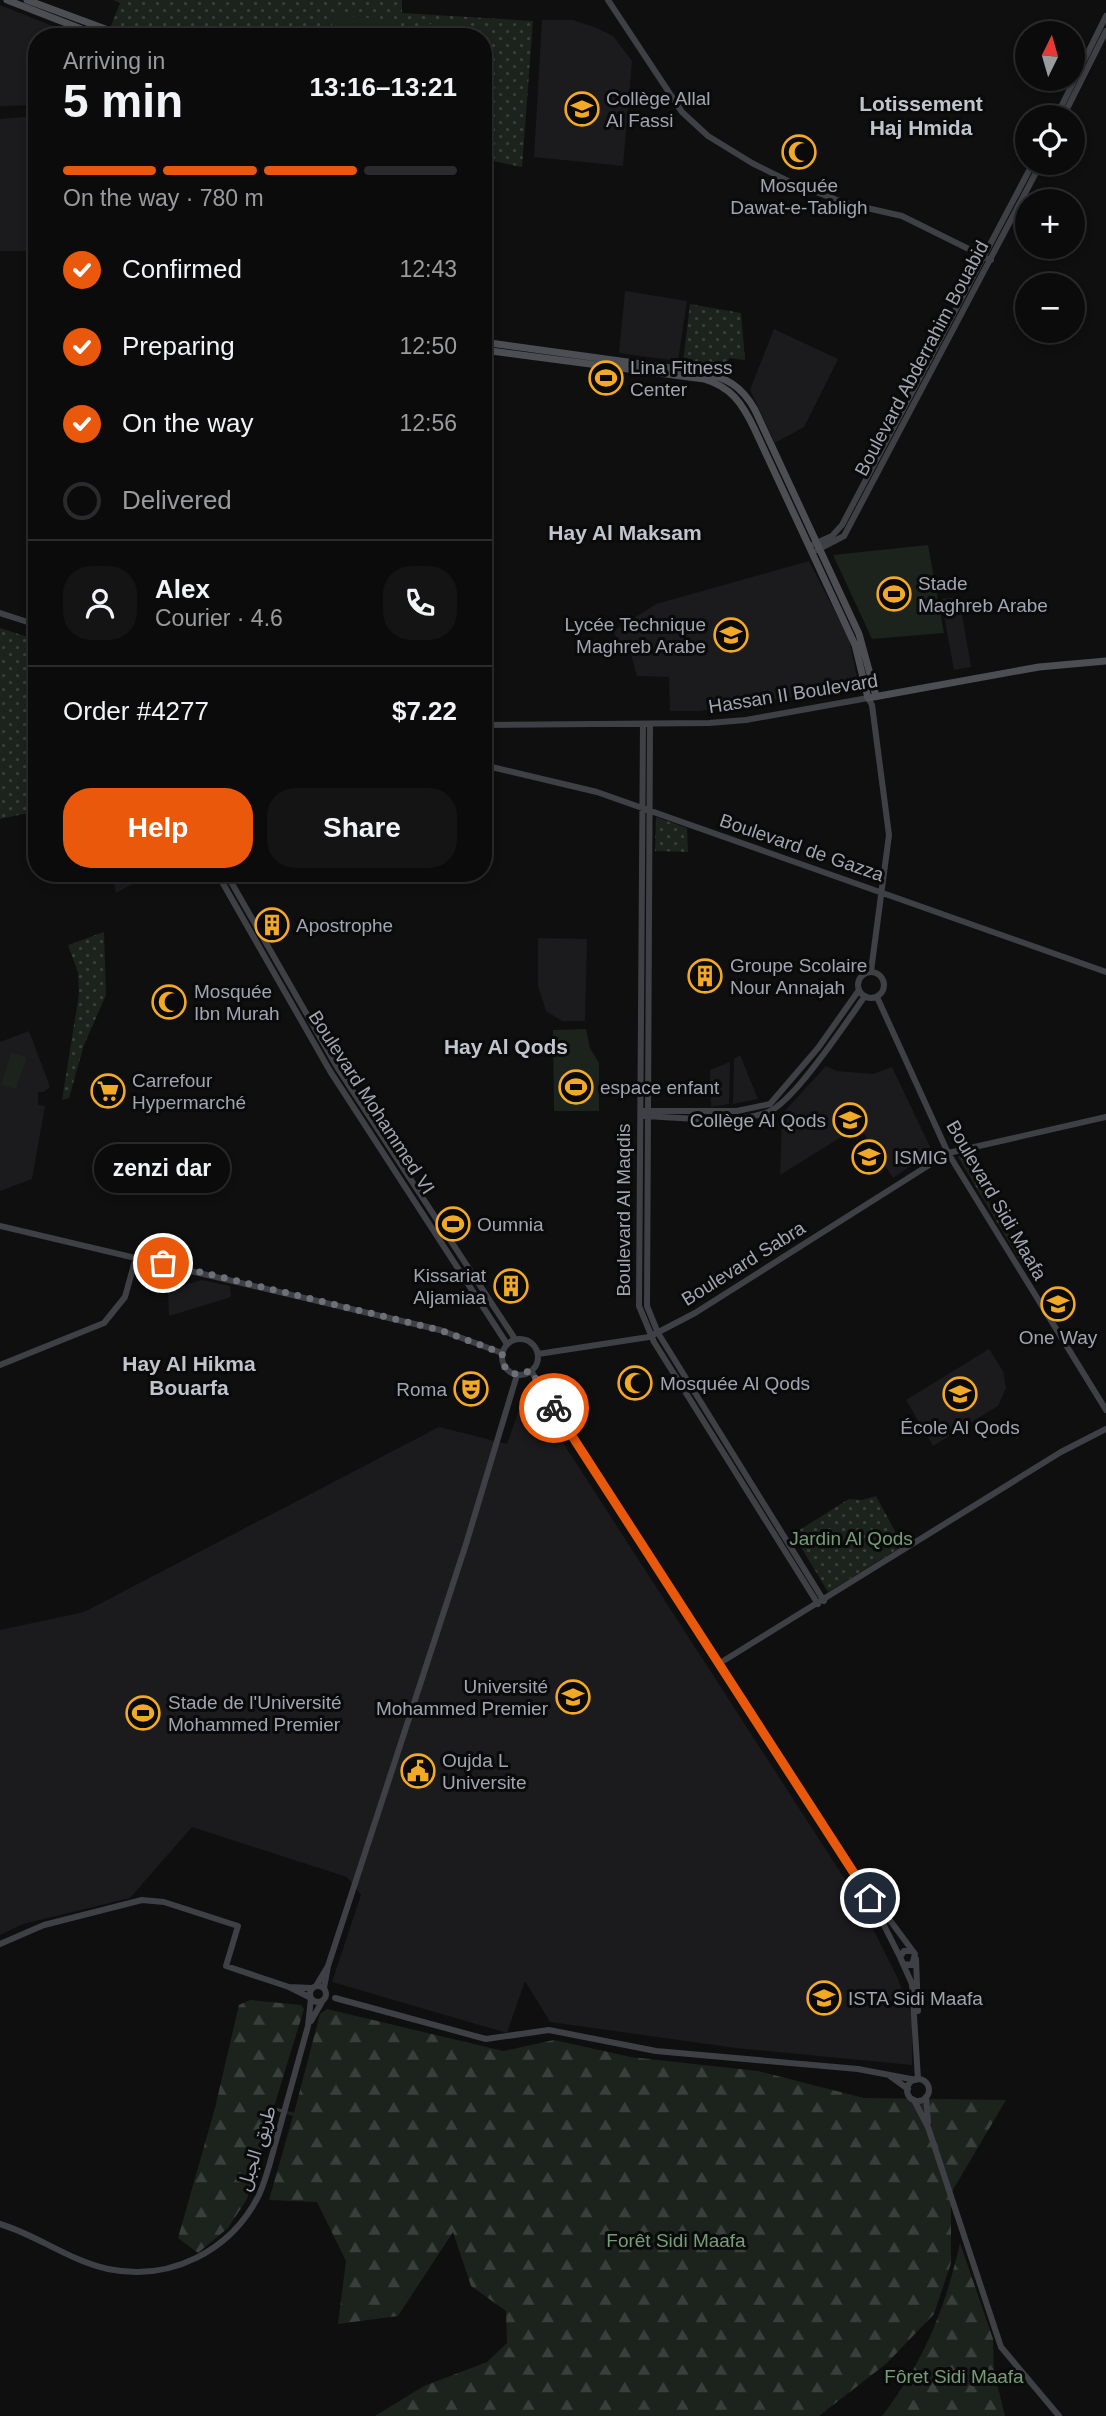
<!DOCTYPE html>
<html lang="en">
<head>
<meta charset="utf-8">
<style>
	body { margin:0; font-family:Arial,"Noto Sans Arabic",sans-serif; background:#141415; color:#f1f3f6; height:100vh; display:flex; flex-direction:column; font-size:26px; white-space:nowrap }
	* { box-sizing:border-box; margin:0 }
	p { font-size:23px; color:#9a9b9d }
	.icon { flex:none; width:38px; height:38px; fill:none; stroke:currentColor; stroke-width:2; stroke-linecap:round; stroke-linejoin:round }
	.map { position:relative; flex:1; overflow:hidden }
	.drawer { position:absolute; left:28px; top:28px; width:464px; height:854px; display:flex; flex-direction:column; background:#0b0b0c; border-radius:28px; box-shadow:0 4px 10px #0003,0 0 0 2px #2b2b2d }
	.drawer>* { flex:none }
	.needle { width:46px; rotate:5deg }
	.fabs { position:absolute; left:1015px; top:21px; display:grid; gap:14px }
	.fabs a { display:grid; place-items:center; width:70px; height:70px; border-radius:50%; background:#0b0b0c; box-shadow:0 4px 10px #0003,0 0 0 2px #2b2b2d; font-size:35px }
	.pin { position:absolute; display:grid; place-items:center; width:60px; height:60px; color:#fff; margin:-30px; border:4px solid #fff; border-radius:50%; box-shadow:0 2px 7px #0007 }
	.courier { position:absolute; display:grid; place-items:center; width:70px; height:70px; margin:-35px; border:5px solid #ea580c; border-radius:50%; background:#fff; color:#222; box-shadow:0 2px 9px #0007 }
	.bubble { position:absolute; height:49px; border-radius:24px; background:#0b0b0c; box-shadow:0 4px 10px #0003,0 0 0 2px #2b2b2d; font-size:23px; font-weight:800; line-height:49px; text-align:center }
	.headline em { font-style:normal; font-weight:800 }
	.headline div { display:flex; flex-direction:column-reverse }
	.headline { display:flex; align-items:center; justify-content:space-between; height:119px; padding:0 35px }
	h1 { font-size:46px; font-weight:800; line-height:52px }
	.bar { display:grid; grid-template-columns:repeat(4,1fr); gap:10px 7px; align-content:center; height:84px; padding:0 35px }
	.bar i { height:9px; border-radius:5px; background:#2b2b2d }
	.bar .active { background:#ea580c }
	.bar p { grid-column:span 4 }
	.line { display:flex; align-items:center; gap:18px; padding:0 35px; border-top:2px solid #2b2b2d }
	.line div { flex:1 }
	.round { display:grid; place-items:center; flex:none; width:74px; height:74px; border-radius:28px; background:#141415 }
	ol { padding:0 35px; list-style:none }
	li { display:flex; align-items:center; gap:21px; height:77px }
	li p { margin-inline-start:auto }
	li .icon { padding:7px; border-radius:50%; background:#ea580c; color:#fff; stroke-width:4 }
	li:last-child { color:#9a9b9d }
	li i { width:38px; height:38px; border:4px solid #2b2b2d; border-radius:50% }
	.button { display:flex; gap:14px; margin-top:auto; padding:14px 35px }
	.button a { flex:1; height:80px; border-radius:28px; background:#ea580c; color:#fff; font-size:28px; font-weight:800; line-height:80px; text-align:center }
	.button a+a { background:#141415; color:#f1f3f6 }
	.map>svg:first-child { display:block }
	.built { fill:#1b1b1d }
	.grass { fill:url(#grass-dots) }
	.forest { fill:url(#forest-firs) }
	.garden { fill:#1b231c }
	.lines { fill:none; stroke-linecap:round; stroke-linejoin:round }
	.secondary { stroke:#3e4045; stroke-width:6 }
	.primary { stroke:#4c4e54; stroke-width:7 }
	.done { stroke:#6d7079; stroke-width:7; stroke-dasharray:0 12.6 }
	.route { stroke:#ea580c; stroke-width:9 }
	.labels { text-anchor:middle; stroke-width:6; stroke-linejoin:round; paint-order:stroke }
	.poi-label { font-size:19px; fill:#a0a5b1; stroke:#0a0a0b; text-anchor:start }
	.street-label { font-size:19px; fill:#a0a5b1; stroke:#0a0a0b }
	.park-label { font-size:19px; fill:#769d78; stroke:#0a0a0b }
	.neighbourhood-label { font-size:21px; font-weight:bold; fill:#c0c4cd; stroke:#0a0a0b }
</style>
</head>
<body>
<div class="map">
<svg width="1106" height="2416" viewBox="0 0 1106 2416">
	<defs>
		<pattern id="grass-dots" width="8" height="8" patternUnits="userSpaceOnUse" patternTransform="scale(1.75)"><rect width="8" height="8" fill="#1b231c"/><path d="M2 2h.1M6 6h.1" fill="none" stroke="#39403b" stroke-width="1.8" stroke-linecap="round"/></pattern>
		<pattern id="forest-firs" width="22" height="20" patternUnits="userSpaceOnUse" patternTransform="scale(1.75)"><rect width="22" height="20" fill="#1b231c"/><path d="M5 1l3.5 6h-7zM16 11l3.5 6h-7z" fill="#39403b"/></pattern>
	</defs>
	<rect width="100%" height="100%" fill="#0f0f10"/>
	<path class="built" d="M 0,5 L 80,37 L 37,37 L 37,78 L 32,79 L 32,105 L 0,106 Z
		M 542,20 L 573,20 L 597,28 L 613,36 L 632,61 L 623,166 L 534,157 Z
		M 37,116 L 37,251 L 0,251 L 0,119 Z
		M 625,291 L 687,301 L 678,361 L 619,353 Z
		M 774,329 L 838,359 L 804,427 L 775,443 L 750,390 Z
		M 809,561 L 849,639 L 859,687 L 700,711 L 670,711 L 669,677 L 637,676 L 628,644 L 618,645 L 614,631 L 656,604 Z
		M 959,597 L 971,667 L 954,670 L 941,599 Z
		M 112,873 L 153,873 L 116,893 Z
		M 538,938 L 587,939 L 585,1021 L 562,1021 L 546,1011 L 538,986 Z
		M 29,1031 L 50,1087 L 44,1092 L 38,1092 L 38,1105 L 45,1106 L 32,1179 L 0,1191 L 0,1042 Z
		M 740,1055 L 758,1099 L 733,1104 L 734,1059 Z
		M 730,1062 L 729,1104 L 711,1107 L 710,1070 Z
		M 826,1066 L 837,1071 L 873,1074 L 892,1067 L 932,1151 L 893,1178 L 859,1126 L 780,1175 L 782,1114 Z
		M 201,1280 L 230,1286 L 231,1297 L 169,1316 L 168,1291 Z
		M 989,1349 L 1003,1371 L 1006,1388 L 998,1406 L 933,1446 L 906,1400 Z
		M 527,1387 L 859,1901 L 898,1979 L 912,2016 L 912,2065 L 736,2048 L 550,2022 L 525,1981 L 507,2033 L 332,1982 L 361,1895 L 347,1877 L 192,1827 L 130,1898 L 23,1924 L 0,1935 L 0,1630 L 84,1612 L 439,1427 L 507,1444 Z"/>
	<path class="grass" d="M 113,0 L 402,0 L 402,13 L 533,21 L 522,167 L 483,159 L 483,37 L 144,37 L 111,26 L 120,3 Z
		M 690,304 L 741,313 L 745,360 L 729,358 L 725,372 L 683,362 Z
		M 0,628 L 37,640 L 37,811 L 0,819 Z
		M 656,817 L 687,828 L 688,852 L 655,851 Z
		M 104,932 L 106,995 L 84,1045 L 69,1098 L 62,1100 L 79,994 L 78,973 L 68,945 Z
		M 961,1155 L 1024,1260 L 1021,1262 L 958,1157 Z
		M 876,1496 L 903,1546 L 828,1592 L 793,1534 L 849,1499 L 862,1500 Z"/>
	<path class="forest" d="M 250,2000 L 301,2005 L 304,2009 L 274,2107 L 294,2113 L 320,2014 L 327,2009 L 503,2051 L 554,2040 L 631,2057 L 758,2071 L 864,2098 L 1006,2100 L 951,2193 L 951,2263 L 934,2314 L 887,2363 L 819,2416 L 375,2416 L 424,2386 L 487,2362 L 507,2343 L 506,2311 L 471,2286 L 453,2232 L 398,2316 L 338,2324 L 346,2261 L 317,2202 L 269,2200 L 293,2116 L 274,2110 L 247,2199 L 228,2228 L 198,2253 L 178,2238 L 215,2108 L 239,2005 Z
		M 960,2243 L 993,2339 L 994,2372 L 1005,2416 L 882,2416 C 924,2362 945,2309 960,2243 Z"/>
	<path class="garden" d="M 333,14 L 392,21 L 390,37 L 331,37 Z
		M 445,19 L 459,21 L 480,37 L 418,37 L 430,24 Z
		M 928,545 L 944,633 L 872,639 L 833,555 Z
		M 586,1029 L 590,1048 L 599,1063 L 599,1111 L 554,1111 L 553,1030 Z
		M 11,1053 L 27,1057 L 16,1089 L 1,1085 Z"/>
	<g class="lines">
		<path class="secondary" d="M 608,0 L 682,112 L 708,136 L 752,163 L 790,182 L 845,203 L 902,216 L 991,260
			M 1056,117 L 1106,16
			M 1063,117 L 1106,31
			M 812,545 L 832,536 L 842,525 L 1033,163
			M 817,550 L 844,536 L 1041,163
			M 0,613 L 37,625
			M 643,724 L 639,1306 L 654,1342 L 818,1604
			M 650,724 L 647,1306 L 658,1333 L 824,1601
			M 483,725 L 709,723 L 746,720 L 868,698 L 872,705 L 889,835 L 871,971
			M 483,765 L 597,792 L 1106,972
			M 217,873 L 330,1071 L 507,1344
			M 226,873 L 337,1067 L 515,1339
			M858 985a13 13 0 1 1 26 0a13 13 0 1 1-26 0Z
			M 877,997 L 948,1153 L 1106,1410
			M 642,1111 L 737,1111 L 770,1104 L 818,1048 L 859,990
			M 644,1116 C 679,1117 735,1125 768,1112 C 794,1102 847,1021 865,996
			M 0,1226 L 440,1330 L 502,1353
			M502 1357a18 18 0 1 1 36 0a18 18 0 1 1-36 0Z
			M 538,1354 L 649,1337 L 695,1313 L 948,1153 L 1106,1117
			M 0,1365 L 104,1323 L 125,1297 L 136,1257
			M 531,1371 L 865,1888 L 900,1957
			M 720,1663 L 1061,1452 L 1106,1429
			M 869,1892 L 915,1954 L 912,1965 L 903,1964
			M 0,1944 L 44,1925 L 142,1900 L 164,1902 L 238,1926 L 226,1966 L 289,1987
			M 911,1951 L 904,1951 L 900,1957 L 912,1984 L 918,2079
			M 916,1959 L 918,2011
			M 328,1966 L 466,1544 L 517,1375
			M310 1994a8 8 0 1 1 16 0a8 8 0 1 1-16 0Z
			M 316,1986 L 328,1966 L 324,1988
			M 311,1998 L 289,1987 L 312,1988
			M 335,1998 L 486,2039 L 549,2030 L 656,2051 L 858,2069 L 916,2080
			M 311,2021 L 323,2000
			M 890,2076 L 908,2089
			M907 2090a11 11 0 1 1 22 0a11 11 0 1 1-22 0Z
			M 926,2097 L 928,2122
			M 914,2100 L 928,2127 L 1001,2347 L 1059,2416
			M 0,2224 C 37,2235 70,2261 108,2269 C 170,2282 231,2251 259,2195 C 268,2175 272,2154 278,2134 C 288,2098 298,2062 308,2026 L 311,1998"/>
		<path class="primary" d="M 7,0 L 102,37
			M 27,0 L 127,37
			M 483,342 L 700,372 C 726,377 742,386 755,410 L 859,634 L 876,696
			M 483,350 L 704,379 C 731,387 742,403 754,428 L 855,645 L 868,698 L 1039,667 L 1106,661"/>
	</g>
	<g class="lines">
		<path class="done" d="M 163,1263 L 440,1330 L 502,1353 L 504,1366 L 514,1374 L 531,1371 L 554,1408"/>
		<path class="route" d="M 554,1408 L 870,1898"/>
	</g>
	<defs>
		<symbol id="university-ring" viewBox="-11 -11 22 22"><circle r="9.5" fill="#0a0a0b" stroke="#f2a925" stroke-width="1.5"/><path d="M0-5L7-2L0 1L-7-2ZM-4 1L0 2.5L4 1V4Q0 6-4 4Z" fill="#f2a925"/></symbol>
		<symbol id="mosque-ring" viewBox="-11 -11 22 22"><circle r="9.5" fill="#0a0a0b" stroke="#f2a925" stroke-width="1.5"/><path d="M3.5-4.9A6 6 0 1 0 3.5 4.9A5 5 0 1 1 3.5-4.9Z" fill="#f2a925"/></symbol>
		<symbol id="stadium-ring" viewBox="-11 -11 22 22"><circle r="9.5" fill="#0a0a0b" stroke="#f2a925" stroke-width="1.5"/><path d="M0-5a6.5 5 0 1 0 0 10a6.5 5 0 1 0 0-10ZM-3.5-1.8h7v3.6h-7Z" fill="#f2a925"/></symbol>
		<symbol id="school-ring" viewBox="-11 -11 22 22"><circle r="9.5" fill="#0a0a0b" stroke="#f2a925" stroke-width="1.5"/><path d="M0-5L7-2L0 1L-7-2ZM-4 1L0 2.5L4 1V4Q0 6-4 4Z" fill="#f2a925"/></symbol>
		<symbol id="building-ring" viewBox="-11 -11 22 22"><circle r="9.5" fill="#0a0a0b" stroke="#f2a925" stroke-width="1.5"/><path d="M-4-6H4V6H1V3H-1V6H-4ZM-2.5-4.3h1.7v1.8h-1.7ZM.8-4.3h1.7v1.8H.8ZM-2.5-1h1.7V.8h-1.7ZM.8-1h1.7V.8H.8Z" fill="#f2a925"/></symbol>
		<symbol id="supermarket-ring" viewBox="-11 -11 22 22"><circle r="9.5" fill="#0a0a0b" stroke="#f2a925" stroke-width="1.5"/><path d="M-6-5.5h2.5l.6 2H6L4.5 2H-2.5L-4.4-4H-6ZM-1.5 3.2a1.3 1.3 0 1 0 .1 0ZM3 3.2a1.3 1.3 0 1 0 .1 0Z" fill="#f2a925"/></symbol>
		<symbol id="theatre-ring" viewBox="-11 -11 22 22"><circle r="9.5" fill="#0a0a0b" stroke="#f2a925" stroke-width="1.5"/><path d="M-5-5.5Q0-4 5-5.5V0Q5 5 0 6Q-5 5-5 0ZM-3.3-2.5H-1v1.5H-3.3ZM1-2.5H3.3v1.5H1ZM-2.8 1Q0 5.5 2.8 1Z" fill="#f2a925"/></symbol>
		<symbol id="civic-ring" viewBox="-11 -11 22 22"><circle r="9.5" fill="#0a0a0b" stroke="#f2a925" stroke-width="1.5"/><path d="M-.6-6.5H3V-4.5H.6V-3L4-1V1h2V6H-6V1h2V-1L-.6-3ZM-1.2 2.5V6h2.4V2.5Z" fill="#f2a925"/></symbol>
	</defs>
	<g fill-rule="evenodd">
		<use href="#university-ring" x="563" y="90" width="38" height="38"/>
		<use href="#mosque-ring" x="780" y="133" width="38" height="38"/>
		<use href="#stadium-ring" x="587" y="359" width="38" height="38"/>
		<use href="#stadium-ring" x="875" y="575" width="38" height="38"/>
		<use href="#school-ring" x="712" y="616" width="38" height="38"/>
		<use href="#building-ring" x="253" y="906" width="38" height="38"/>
		<use href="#building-ring" x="686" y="957" width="38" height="38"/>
		<use href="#mosque-ring" x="150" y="983" width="38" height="38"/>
		<use href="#stadium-ring" x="557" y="1068" width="38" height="38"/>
		<use href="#supermarket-ring" x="89" y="1072" width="38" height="38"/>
		<use href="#school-ring" x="831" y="1101" width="38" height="38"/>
		<use href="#school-ring" x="850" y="1138" width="38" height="38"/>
		<use href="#stadium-ring" x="434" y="1205" width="38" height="38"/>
		<use href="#building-ring" x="492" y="1267" width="38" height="38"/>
		<use href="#school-ring" x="1039" y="1285" width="38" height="38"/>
		<use href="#mosque-ring" x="616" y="1364" width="38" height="38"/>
		<use href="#theatre-ring" x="452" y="1370" width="38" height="38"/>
		<use href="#school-ring" x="941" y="1375" width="38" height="38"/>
		<use href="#university-ring" x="554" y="1678" width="38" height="38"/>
		<use href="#stadium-ring" x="124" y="1694" width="38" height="38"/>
		<use href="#civic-ring" x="399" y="1752" width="38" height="38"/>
		<use href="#university-ring" x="805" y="1979" width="38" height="38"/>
	</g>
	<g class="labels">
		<g class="poi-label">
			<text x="606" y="105">Collège Allal<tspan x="606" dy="22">Al Fassi</tspan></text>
			<text x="799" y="192" text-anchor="middle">Mosquée<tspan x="799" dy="22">Dawat-e-Tabligh</tspan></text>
			<text x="630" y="374">Lina Fitness<tspan x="630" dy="22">Center</tspan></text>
			<text x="918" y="590">Stade<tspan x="918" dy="22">Maghreb Arabe</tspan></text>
			<text x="706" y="631" text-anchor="end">Lycée Technique<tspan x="706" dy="22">Maghreb Arabe</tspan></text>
			<text x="296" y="932">Apostrophe</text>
			<text x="730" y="972">Groupe Scolaire<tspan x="730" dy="22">Nour Annajah</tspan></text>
			<text x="194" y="998">Mosquée<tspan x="194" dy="22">Ibn Murah</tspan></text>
			<text x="132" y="1087">Carrefour<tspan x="132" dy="22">Hypermarché</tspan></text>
			<text x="600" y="1094">espace enfant</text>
			<text x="826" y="1127" text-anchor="end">Collège Al Qods</text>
			<text x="894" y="1164">ISMIG</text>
			<text x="477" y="1231">Oumnia</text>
			<text x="486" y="1282" text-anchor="end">Kissariat<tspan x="486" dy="22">Aljamiaa</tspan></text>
			<text x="1058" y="1344" text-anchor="middle">One Way</text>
			<text x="660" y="1390">Mosquée Al Qods</text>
			<text x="447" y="1396" text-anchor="end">Roma</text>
			<text x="960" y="1434" text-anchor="middle">École Al Qods</text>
			<text x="548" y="1693" text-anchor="end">Université<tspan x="548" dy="22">Mohammed Premier</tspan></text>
			<text x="168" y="1709">Stade de l'Université<tspan x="168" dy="22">Mohammed Premier</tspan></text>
			<text x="442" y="1767">Oujda L<tspan x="442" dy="22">Universite</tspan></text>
			<text x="848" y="2005">ISTA Sidi Maafa</text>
		</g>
		<g class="street-label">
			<text transform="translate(921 358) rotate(-62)" y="7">Boulevard Abderrahim Bouabid</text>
			<text transform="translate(793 693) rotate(-9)" y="7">Hassan II Boulevard</text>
			<text transform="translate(802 847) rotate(19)" y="7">Boulevard de Gazza</text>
			<text transform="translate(372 1102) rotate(57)" y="7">Boulevard Mohammed VI</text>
			<text transform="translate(997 1200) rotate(60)" y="7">Boulevard Sidi Maafa</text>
			<text transform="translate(623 1210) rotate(-90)" y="7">Boulevard Al Maqdis</text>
			<text transform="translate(743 1263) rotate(-32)" y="7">Boulevard Sabra</text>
			<text transform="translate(256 2148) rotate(-72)" y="7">طريق الجبل</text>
		</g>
		<g class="park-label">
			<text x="851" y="1545">Jardin Al Qods</text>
			<text x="676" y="2247">Forêt Sidi Maafa</text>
			<text x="954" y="2383">Fôret Sidi Maafa</text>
		</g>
		<g class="neighbourhood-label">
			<text x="921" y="111">Lotissement<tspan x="921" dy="24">Haj Hmida</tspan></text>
			<text x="625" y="540">Hay Al Maksam</text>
			<text x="506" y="1054">Hay Al Qods</text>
			<text x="189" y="1371">Hay Al Hikma<tspan x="189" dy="24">Bouarfa</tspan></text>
		</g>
	</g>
</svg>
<div class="fabs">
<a><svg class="needle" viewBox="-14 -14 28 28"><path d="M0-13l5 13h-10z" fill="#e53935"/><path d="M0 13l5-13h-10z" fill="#9a9b9d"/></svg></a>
<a><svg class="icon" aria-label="locate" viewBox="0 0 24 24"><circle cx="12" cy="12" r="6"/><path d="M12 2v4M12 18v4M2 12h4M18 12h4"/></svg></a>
<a>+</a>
<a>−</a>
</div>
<div class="pin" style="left:163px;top:1263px;background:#ea580c"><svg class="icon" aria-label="bag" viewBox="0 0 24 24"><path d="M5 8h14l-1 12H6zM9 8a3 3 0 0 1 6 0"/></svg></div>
<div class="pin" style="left:870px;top:1898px;background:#1f2937"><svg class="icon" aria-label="home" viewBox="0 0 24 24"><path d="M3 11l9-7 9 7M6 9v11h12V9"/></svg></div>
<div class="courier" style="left:554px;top:1408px"><svg class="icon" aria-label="bike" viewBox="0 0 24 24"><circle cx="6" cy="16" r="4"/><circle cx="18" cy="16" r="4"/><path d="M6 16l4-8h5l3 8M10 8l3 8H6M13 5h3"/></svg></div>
<div class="bubble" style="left:94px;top:1144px;width:136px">zenzi dar</div>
<section class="drawer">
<div class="headline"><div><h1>5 min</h1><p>Arriving in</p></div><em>13:16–13:21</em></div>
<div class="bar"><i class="active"></i><i class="active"></i><i class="active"></i><i></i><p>On the way · 780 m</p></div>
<ol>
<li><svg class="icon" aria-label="check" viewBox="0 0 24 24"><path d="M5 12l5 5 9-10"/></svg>Confirmed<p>12:43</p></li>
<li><svg class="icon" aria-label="check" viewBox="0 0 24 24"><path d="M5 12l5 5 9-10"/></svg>Preparing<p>12:50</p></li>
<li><svg class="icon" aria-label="check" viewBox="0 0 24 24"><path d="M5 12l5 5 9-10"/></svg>On the way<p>12:56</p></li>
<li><i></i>Delivered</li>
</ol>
<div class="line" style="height:126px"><a class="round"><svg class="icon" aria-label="person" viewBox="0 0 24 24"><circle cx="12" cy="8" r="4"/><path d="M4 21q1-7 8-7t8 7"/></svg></a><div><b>Alex</b><p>Courier · 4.6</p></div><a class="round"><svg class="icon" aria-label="phone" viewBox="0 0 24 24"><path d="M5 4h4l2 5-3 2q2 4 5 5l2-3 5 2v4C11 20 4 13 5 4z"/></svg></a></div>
<div class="line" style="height:91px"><div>Order #4277</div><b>$7.22</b></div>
<div class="button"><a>Help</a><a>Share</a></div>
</section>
</div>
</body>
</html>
